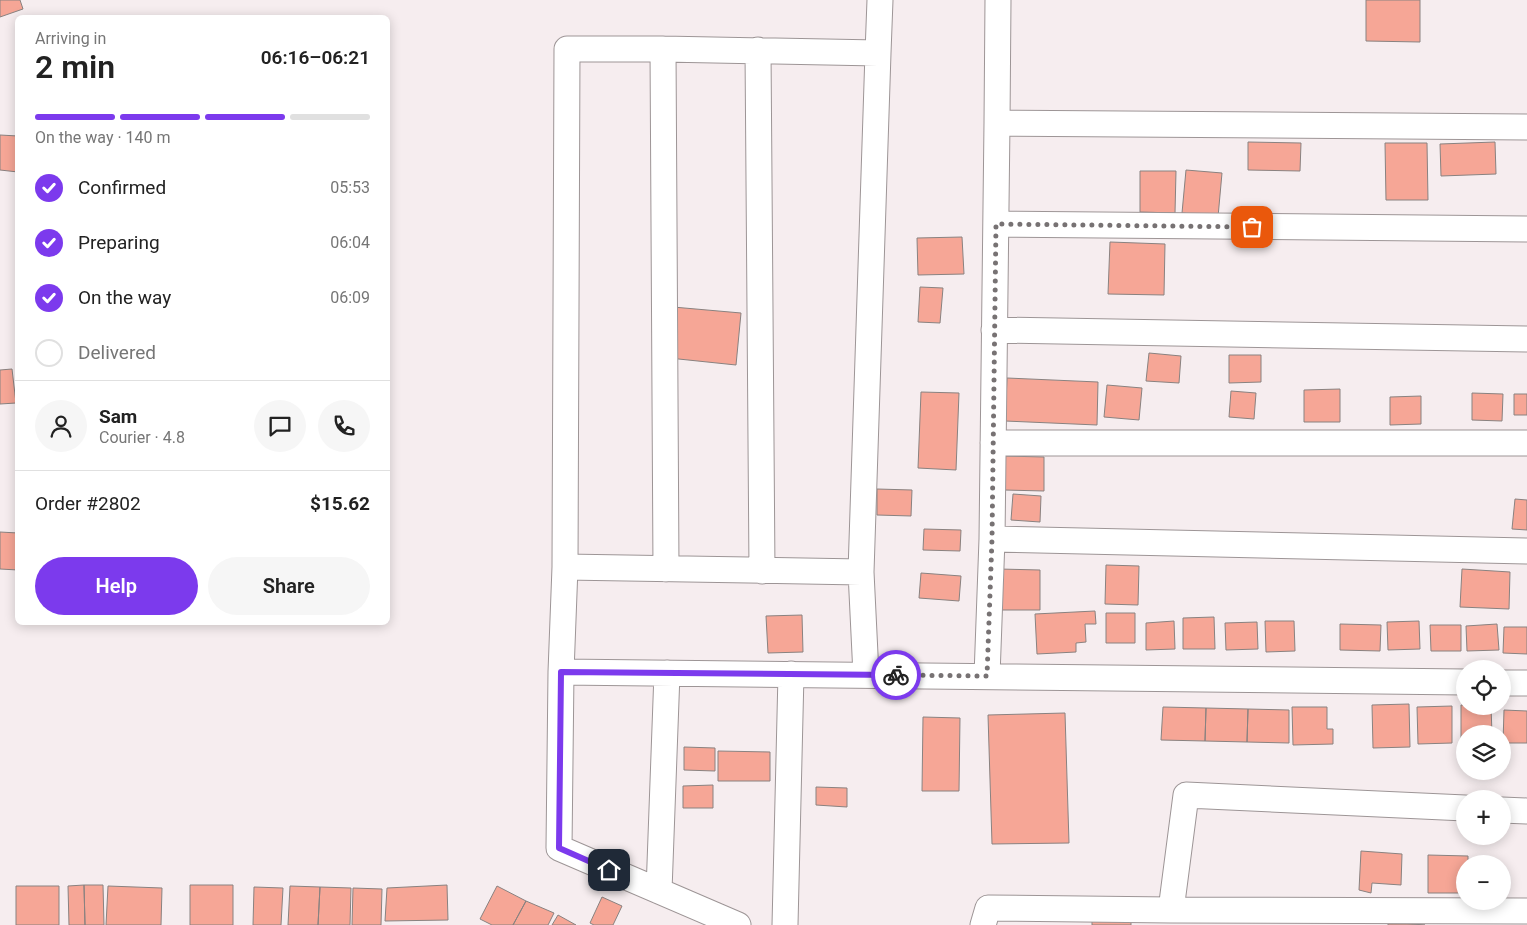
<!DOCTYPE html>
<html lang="en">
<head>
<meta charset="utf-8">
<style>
	body { margin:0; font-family:Roboto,sans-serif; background:#f6f6f6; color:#222; height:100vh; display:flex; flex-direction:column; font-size:19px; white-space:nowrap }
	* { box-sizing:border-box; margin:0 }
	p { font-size:16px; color:#767676 }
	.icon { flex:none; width:28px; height:28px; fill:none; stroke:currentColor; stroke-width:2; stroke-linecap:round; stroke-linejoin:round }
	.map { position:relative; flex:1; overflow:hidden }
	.details { position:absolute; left:15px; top:15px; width:375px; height:610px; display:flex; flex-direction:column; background:#fff; border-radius:8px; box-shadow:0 2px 12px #0003 }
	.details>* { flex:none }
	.buttons { position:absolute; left:1456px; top:660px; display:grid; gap:10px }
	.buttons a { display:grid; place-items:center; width:55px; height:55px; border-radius:50%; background:#fff; box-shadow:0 2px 12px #0003; font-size:25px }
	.pin { position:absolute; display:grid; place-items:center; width:42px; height:42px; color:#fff; margin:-21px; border-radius:10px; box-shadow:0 2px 8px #0006 }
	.courier { position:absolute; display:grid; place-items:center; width:50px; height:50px; margin:-25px; border:4px solid #7c3aed; border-radius:50%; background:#fff; color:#222; box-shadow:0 1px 6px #0007 }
	.head em { font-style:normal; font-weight:600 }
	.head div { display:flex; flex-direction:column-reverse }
	.head { display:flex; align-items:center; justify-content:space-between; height:85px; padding:0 20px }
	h1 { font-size:32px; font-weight:600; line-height:38px }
	.bar { display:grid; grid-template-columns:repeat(4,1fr); gap:8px 5px; align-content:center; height:60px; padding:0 20px }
	.bar i { height:6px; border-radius:4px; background:#e0e0e0 }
	.bar .current { background:#7c3aed }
	.bar p { grid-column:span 4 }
	.line { display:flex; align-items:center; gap:12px; padding:0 20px; border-top:1px solid #e0e0e0 }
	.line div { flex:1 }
	.round { display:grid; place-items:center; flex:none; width:52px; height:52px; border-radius:26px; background:#f6f6f6 }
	ol { padding:0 20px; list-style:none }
	li { display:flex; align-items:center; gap:15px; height:55px }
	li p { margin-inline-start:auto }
	li .icon { padding:5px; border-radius:50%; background:#7c3aed; color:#fff; stroke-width:4 }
	li:last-child { color:#767676 }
	li i { width:28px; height:28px; border:2px solid #e0e0e0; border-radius:50% }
	.primary-button { display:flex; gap:10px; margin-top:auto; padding:10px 20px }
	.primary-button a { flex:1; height:58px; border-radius:30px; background:#7c3aed; color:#fff; font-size:20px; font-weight:600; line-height:58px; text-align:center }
	.primary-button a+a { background:#f6f6f6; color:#222 }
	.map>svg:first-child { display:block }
	.building { fill:#f6a696; stroke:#898280 }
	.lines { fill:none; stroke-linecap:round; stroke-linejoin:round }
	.street-casing { stroke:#9d9596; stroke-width:27 }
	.street { stroke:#fff; stroke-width:25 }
	.done { stroke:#777273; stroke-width:5; stroke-dasharray:0 9 }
	.route { stroke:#7c3aed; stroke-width:6 }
</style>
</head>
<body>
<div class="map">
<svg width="1527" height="925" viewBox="0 0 1527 925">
	<rect width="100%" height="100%" fill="#f6edef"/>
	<path class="building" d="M 0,0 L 20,0 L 23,9 L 0,17 Z
		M 1366,0 L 1420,0 L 1420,42 L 1366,41 Z
		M 0,135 L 18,136 L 18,172 L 0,170 Z
		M 1248,142 L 1301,143 L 1300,171 L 1248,170 Z
		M 1495,142 L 1496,174 L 1441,176 L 1440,144 Z
		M 1385,143 L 1427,143 L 1428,200 L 1386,200 Z
		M 1186,170 L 1222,173 L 1218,217 L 1182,213 Z
		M 1140,171 L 1176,171 L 1175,213 L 1140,212 Z
		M 962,237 L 964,274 L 918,275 L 917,238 Z
		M 1110,242 L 1165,244 L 1164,295 L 1108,294 Z
		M 920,287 L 943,288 L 940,323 L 918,322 Z
		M 673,307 L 741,313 L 736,365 L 669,358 Z
		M 1149,353 L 1181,356 L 1179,383 L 1146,381 Z
		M 1229,355 L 1261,355 L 1261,382 L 1229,383 Z
		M 12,369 L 16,403 L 0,404 L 0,370 Z
		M 1007,378 L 1098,382 L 1097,425 L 1005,421 Z
		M 1107,385 L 1142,388 L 1139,420 L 1104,417 Z
		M 1340,389 L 1340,422 L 1304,422 L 1304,390 Z
		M 1231,391 L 1256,393 L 1254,419 L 1229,417 Z
		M 921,392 L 959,393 L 956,470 L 918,468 Z
		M 1472,393 L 1503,394 L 1502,421 L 1472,420 Z
		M 1514,394 L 1527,394 L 1527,415 L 1514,415 Z
		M 1421,396 L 1421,424 L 1390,425 L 1390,397 Z
		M 1004,456 L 1044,457 L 1044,491 L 1004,490 Z
		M 877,489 L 912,490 L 911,516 L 877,515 Z
		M 1013,494 L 1041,496 L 1040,522 L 1011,520 Z
		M 1515,499 L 1527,500 L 1527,530 L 1512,529 Z
		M 924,529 L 961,530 L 960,551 L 923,550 Z
		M 0,532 L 18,533 L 18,570 L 0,569 Z
		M 1106,565 L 1139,566 L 1138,605 L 1105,604 Z
		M 999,569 L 1040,570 L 1040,610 L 999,610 Z
		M 1462,569 L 1510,572 L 1509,609 L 1460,607 Z
		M 921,573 L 961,576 L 959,601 L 919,598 Z
		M 1095,611 L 1096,624 L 1085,624 L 1086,642 L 1076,643 L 1076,652 L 1037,654 L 1035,614 Z
		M 1106,613 L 1135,613 L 1135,643 L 1106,643 Z
		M 802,615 L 803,652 L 768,653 L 766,616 Z
		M 1214,617 L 1215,649 L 1183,649 L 1183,618 Z
		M 1174,621 L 1175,649 L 1146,650 L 1146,623 Z
		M 1265,621 L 1294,621 L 1295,651 L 1266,652 Z
		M 1419,621 L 1420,649 L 1388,650 L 1387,622 Z
		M 1257,622 L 1258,649 L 1226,650 L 1225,623 Z
		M 1340,624 L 1381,625 L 1380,651 L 1340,650 Z
		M 1497,624 L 1499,650 L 1467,651 L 1466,626 Z
		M 1430,625 L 1461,625 L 1461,651 L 1431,651 Z
		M 1504,627 L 1527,627 L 1527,654 L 1503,653 Z
		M 1409,704 L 1410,747 L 1373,748 L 1372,705 Z
		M 1461,705 L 1491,706 L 1492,734 L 1465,734 L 1465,743 L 1461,743 Z
		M 1452,706 L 1452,743 L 1418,744 L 1417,707 Z
		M 1163,707 L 1206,708 L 1205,741 L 1161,740 Z
		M 1292,707 L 1327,707 L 1327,729 L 1333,729 L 1333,744 L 1293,745 Z
		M 1206,708 L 1248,709 L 1247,742 L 1205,741 Z
		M 1248,709 L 1289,710 L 1289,743 L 1247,742 Z
		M 1504,710 L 1527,711 L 1527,743 L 1503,743 Z
		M 1065,713 L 1069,843 L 992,844 L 988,715 Z
		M 923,717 L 960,718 L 959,791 L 922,791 Z
		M 684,747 L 715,748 L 715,771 L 684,770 Z
		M 718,751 L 770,752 L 770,781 L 718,781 Z
		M 713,785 L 713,808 L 683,808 L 683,786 Z
		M 816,787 L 847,788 L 847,807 L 816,805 Z
		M 1361,851 L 1402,854 L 1401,885 L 1372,883 L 1371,893 L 1359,890 Z
		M 1428,855 L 1468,856 L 1468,864 L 1465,864 L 1465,893 L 1428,893 Z
		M 84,885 L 85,925 L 69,925 L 68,886 Z
		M 84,885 L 103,885 L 104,925 L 85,925 Z
		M 190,885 L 233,885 L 233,925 L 190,925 Z
		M 447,885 L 448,920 L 385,921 L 387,888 Z
		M 16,886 L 59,886 L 59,925 L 16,925 Z
		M 108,886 L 162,888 L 161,925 L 106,925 Z
		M 290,886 L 320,887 L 318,925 L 288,925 Z
		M 497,886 L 526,901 L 513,925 L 492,925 L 480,919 Z
		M 254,887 L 283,888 L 281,925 L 253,925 Z
		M 320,887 L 351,888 L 350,925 L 318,925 Z
		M 353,888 L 382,889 L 381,925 L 352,925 Z
		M 602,897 L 622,906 L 613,925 L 594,925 L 590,923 Z
		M 526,901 L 554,913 L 548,925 L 513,925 Z
		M 558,915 L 576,925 L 552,925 Z
		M 1092,916 L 1131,917 L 1131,925 L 1092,925 Z
		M 1388,922 L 1425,925 L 1388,925 Z"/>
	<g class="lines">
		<defs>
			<path id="street" d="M 663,49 L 666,569
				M 758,50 L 762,571
				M 878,53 L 880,0
				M 997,123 L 998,0
				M 996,224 L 1527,229
				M 994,330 L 1527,339
				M 993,443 L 1527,443
				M 992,539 L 1527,551
				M 565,567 L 861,572
				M 561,672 L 1465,682
				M 987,676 L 992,539 L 997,123 L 1527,127
				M 1502,683 L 1527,683
				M 1502,810 L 1527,811
				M 659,891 L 667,673
				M 1171,910 L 1186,795 L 1465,808
				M 738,925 L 559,848 L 561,672 L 565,567 L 567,49 L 663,49 L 878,53 L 861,572 L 866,675
				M 785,925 L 791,674
				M 983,925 L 988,908 L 1171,910 L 1527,911"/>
		</defs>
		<use href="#street" class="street-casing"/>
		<use href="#street" class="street"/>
	</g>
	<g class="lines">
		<path class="done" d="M 896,675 L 987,676 L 992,539 L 996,224 L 1252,227"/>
		<path class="route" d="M 609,870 L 559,848 L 561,672 L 896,675"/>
	</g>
</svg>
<div class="buttons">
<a><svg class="icon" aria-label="locate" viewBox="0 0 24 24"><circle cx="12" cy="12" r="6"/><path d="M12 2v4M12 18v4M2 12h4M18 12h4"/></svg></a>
<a><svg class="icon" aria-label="layers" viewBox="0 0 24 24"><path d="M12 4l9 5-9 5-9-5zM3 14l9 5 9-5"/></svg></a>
<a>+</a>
<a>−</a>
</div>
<div class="pin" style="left:1252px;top:227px;background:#ea580c"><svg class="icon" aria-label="bag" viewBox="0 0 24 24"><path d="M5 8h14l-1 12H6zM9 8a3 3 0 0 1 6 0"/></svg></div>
<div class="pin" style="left:609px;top:870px;background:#1f2937"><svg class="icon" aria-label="home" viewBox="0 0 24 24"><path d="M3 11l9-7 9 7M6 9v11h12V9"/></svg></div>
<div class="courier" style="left:896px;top:675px"><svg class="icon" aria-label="bike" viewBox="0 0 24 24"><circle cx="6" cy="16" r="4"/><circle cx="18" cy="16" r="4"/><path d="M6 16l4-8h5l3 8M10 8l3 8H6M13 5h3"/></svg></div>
<section class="details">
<div class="head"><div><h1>2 min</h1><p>Arriving in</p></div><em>06:16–06:21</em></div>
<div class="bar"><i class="current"></i><i class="current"></i><i class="current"></i><i></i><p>On the way · 140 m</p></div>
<ol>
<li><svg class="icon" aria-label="check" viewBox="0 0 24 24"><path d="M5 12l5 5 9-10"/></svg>Confirmed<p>05:53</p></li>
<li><svg class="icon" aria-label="check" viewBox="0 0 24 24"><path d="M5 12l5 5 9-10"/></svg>Preparing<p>06:04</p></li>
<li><svg class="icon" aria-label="check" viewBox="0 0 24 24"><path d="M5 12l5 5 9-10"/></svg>On the way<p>06:09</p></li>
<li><i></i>Delivered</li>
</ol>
<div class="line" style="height:90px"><a class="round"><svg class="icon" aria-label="person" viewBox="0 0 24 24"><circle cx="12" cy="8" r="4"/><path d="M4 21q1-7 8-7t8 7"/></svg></a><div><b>Sam</b><p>Courier · 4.8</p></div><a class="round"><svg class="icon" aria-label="chat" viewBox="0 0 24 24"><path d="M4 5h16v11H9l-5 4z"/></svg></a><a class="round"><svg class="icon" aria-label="phone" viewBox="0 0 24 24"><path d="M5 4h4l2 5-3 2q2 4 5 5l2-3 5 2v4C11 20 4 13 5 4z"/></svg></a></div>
<div class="line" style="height:65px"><div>Order #2802</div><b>$15.62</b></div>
<div class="primary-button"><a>Help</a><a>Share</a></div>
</section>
</div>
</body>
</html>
